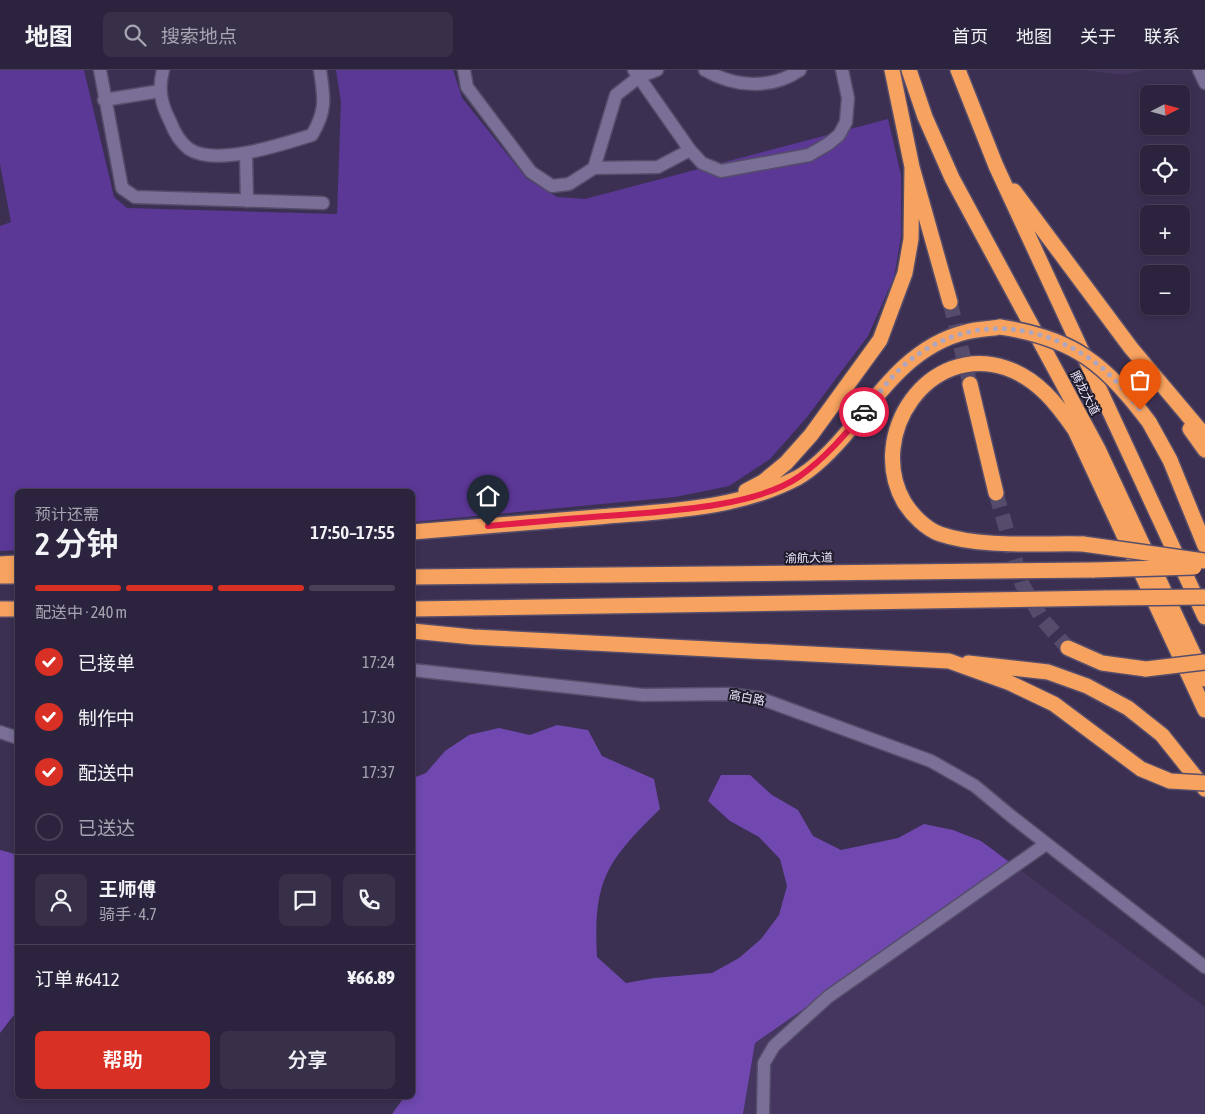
<!DOCTYPE html>
<html lang="zh">
<head>
<meta charset="utf-8">
<style>
	body { margin:0; font-family:"Asap Condensed","Noto Sans SC",sans-serif; background:#383049; color:#f1f3f6; height:100vh; display:flex; flex-direction:column; font-size:19px; white-space:nowrap }
	* { box-sizing:border-box; margin:0 }
	p { font-size:16px; color:#a6a4b0 }
	.icon { flex:none; width:28px; height:28px; fill:none; stroke:currentColor; stroke-width:2; stroke-linecap:round; stroke-linejoin:round }
	.map { position:relative; flex:1; overflow:hidden }
	.sheet { position:absolute; left:15px; top:419px; width:400px; height:610px; display:flex; flex-direction:column; background:#2c243e; border-radius:8px; box-shadow:0 2px 8px #0003,0 0 0 1px #484158 }
	.sheet>* { flex:none }
	.needle { width:32px; rotate:84deg }
	.controls { position:absolute; left:1140px; top:15px; display:grid; gap:10px }
	.controls a { display:grid; place-items:center; width:50px; height:50px; border-radius:8px; background:#2c243e; box-shadow:0 2px 8px #0003,0 0 0 1px #484158; font-size:25px }
	.pin { position:absolute; display:grid; place-items:center; width:42px; height:42px; color:#fff; margin:-51px -21px; border-radius:50% 50% 50% 0; rotate:-45deg; box-shadow:0 0 5px #0007 }
	.pin .icon { rotate:45deg }
	.courier { position:absolute; display:grid; place-items:center; width:50px; height:50px; margin:-25px; border:4px solid #e11d48; border-radius:50%; background:#fff; color:#222; box-shadow:0 1px 6px #0007 }
	.head em { font-style:normal; font-weight:600 }
	.head div { display:flex; flex-direction:column-reverse }
	.head { display:flex; align-items:center; justify-content:space-between; height:85px; padding:0 20px }
	h1 { font-size:32px; font-weight:600; line-height:38px }
	.bar { display:grid; grid-template-columns:repeat(4,1fr); gap:8px 5px; align-content:center; height:60px; padding:0 20px }
	.bar i { height:6px; border-radius:4px; background:#484158 }
	.bar .selected { background:#d93025 }
	.bar p { grid-column:span 4 }
	.line { display:flex; align-items:center; gap:12px; padding:0 20px; border-top:1px solid #484158 }
	.line div { flex:1 }
	.round { display:grid; place-items:center; flex:none; width:52px; height:52px; border-radius:8px; background:#383049 }
	ol { padding:0 20px; list-style:none }
	li { display:flex; align-items:center; gap:15px; height:55px }
	li p { margin-inline-start:auto }
	li .icon { padding:5px; border-radius:50%; background:#d93025; color:#fff; stroke-width:4 }
	li:last-child { color:#a6a4b0 }
	li i { width:28px; height:28px; border:2px solid #484158; border-radius:50% }
	.action { display:flex; gap:10px; margin-top:auto; padding:10px 20px }
	.action a { flex:1; height:58px; border-radius:8px; background:#d93025; color:#fff; font-size:20px; font-weight:600; line-height:58px; text-align:center }
	.action a+a { background:#383049; color:#f1f3f6 }
	header { display:flex; align-items:center; gap:30px; box-sizing:border-box; height:70px; padding:0 25px; background:#2c243e; border-bottom:1px solid #484158 }
	header strong { font-size:24px }
	nav { display:flex; gap:28px; margin-inline-start:auto; font-size:18px }
	.search { width:350px; height:45px; background:#383049; display:flex; align-items:center; gap:12px; box-sizing:border-box; padding:0 18px; border-radius:8px; color:#a6a4b0; font-size:19px }
	.map>svg:first-child { display:block }
	.built { fill:#44365f }
	.green { fill:#5c3896 }
	.forest { fill:#7048b0 }
	.lines { fill:none; stroke-linecap:round; stroke-linejoin:round }
	.highway-tunnel { stroke:#554b6b; stroke-width:15; stroke-dasharray:15 8; stroke-linecap:butt }
	.minor-casing { stroke:#564d6a; stroke-width:15 }
	.highway-casing { stroke:#564d6a; stroke-width:18 }
	.minor { stroke:#7a6f96; stroke-width:12 }
	.highway { stroke:#f7a25f; stroke-width:15 }
	.highway-bridge-casing { stroke:#564d6a; stroke-width:18; stroke-linecap:butt }
	.highway-bridge { stroke:#f7a25f; stroke-width:15 }
	.done { stroke:#ada6c0; stroke-width:5; stroke-dasharray:0 9 }
	.route { stroke:#e11d48; stroke-width:6 }
	.labels { text-anchor:middle; stroke-width:4; stroke-linejoin:round; paint-order:stroke }
	.street-label { font-size:12px; fill:#ebe5fb; stroke:#201b2b }
</style>
</head>
<body>
<header>
<strong>地图</strong>
<div class="search"><svg class="icon" aria-label="search" viewBox="0 0 24 24"><circle cx="10" cy="10" r="6"/><path d="M15 15l6 6"/></svg>搜索地点</div>
<nav><a>首页</a><a>地图</a><a>关于</a><a>联系</a></nav>
</header>
<div class="map">
<svg width="1205" height="1044" viewBox="0 0 1205 1044">
	<rect width="100%" height="100%" fill="#3b3052"/>
	<path class="built" d="M 1083,0 L 1144,0 L 1123,5 Z
		M 1012,794 L 1205,937 L 1205,1044 L 743,1044 L 755,973 Z"/>
	<path class="green" d="M 0,0 L 84,0 L 114,127 L 127,138 L 337,144 L 341,32 L 336,0 L 453,0 L 462,28 L 527,109 L 557,127 L 585,129 L 888,49 L 901,105 L 901,167 L 894,207 L 868,266 L 807,347 L 770,389 L 729,416 L 675,427 L 413,452 L 412,421 L 18,421 L 17,480 L 0,481 L 0,156 L 11,152 L 0,94 Z"/>
	<path class="forest" d="M 557,655 L 588,660 L 602,686 L 654,709 L 660,739 C 606,792 593,810 597,887 L 626,913 L 654,908 L 712,903 L 739,888 L 761,869 L 779,845 L 787,816 L 780,789 L 759,767 L 730,751 L 708,731 L 721,705 L 750,705 L 772,725 L 798,740 L 813,766 L 841,780 L 898,768 L 924,754 L 953,760 L 981,771 L 1012,794 L 755,973 L 743,1044 L 392,1044 L 405,1026 L 412,1026 L 413,708 L 426,703 L 445,681 L 469,665 L 499,658 L 530,665 Z
		M 0,780 L 15,784 L 17,789 L 17,941 L 0,963 Z"/>
	<g class="lines">
		<path class="highway-tunnel" d="M 950,232 L 970,314
			M 996,423 L 1022,514 L 1043,550 L 1068,578"/>
		<defs>
			<path id="minor" d="M 100,0 L 122,118 L 135,127 L 323,133
				M 163,0 C 158,19 161,34 170,51 C 174,62 180,72 189,79 C 216,97 283,74 312,65 C 327,40 324,27 320,0
				M 464,0 L 467,17 L 531,102 L 552,116 L 569,114 L 594,98 L 658,97 L 690,80
				M 634,0 L 690,80 L 702,93 L 721,101 L 809,85 L 828,74 L 839,65 L 846,52 L 848,28 L 842,0
				M 705,0 C 734,17 771,20 800,0
				M 1199,0 L 1205,13
				M 104,30 L 160,21
				M 246,84 L 247,131
				M 594,98 L 616,25 L 639,7 L 657,0
				M 412,600 L 643,625 L 728,624 L 759,628 L 931,691 L 975,716 L 1011,746 L 1205,897
				M 0,662 L 18,668
				M 763,1044 L 764,993 L 774,976 L 828,927 L 1046,774"/>
			<path id="highway" d="M 892,0 L 912,97 L 950,232
				M 909,0 L 925,47 L 952,108 L 1098,379 L 1205,609
				M 958,0 L 996,96 L 1205,547
				M 1014,121 L 1131,278 L 1205,366
				M 970,314 L 996,423
				M 1149,352 L 1170,390 L 1205,476
				M 1190,359 L 1205,380
				M 746,421 L 763,412 L 786,393 L 811,365 L 880,270 L 905,203 L 911,169 L 912,97
				M 412,462 C 474,457 536,452 598,447 C 665,441 736,440 797,408 C 817,397 836,376 850,359 C 882,319 913,275 966,262 C 977,259 989,259 1000,257
				M 1083,474 C 1040,473 980,478 940,464 C 926,459 912,445 904,432 C 866,365 928,272 1006,298 C 1038,309 1057,334 1075,360 L 1205,640
				M 0,494 L 18,493
				M 0,506 L 18,506
				M 412,507 L 1094,500
				M 0,539 L 18,539
				M 412,539 L 1106,528
				M 412,561 L 473,567 L 949,591 L 1010,613 L 1054,634 L 1141,699
				M 1068,578 L 1102,593 L 1146,599
				M 968,593 L 1048,602 L 1087,616 L 1128,638 L 1162,665 L 1205,719"/>
		</defs>
		<use href="#minor" class="minor-casing"/>
		<use href="#highway" class="highway-casing"/>
		<use href="#minor" class="minor"/>
		<use href="#highway" class="highway"/>
		<defs>
			<path id="highway-bridge" d="M 1000,257 C 1074,268 1105,294 1149,352
				M 1083,474 L 1205,491
				M 1094,500 L 1194,497
				M 1106,528 L 1205,527
				M 1146,599 L 1205,592
				M 1141,699 L 1170,711 L 1205,713"/>
		</defs>
		<use href="#highway-bridge" class="highway-bridge-casing"/>
		<use href="#highway-bridge" class="highway-bridge"/>
	</g>
	<g class="lines">
		<path class="done" d="M 864,342 C 878,324 892,305 909,291 C 966,246 1035,250 1093,291 C 1112,304 1126,323 1140,340"/>
		<path class="route" d="M 488,456 C 532,452 576,448 620,445 C 671,441 758,436 800,406 C 825,388 844,366 864,342"/>
	</g>
	<g class="labels">
		<g class="street-label">
			<text transform="translate(1085 323) rotate(62)" y="4">腾龙大道</text>
			<text transform="translate(809 488) rotate(-1)" y="4">渝航大道</text>
			<text transform="translate(747 628) rotate(11)" y="4">高白路</text>
		</g>
	</g>
</svg>
<div class="controls">
<a><svg class="needle" viewBox="-14 -14 28 28"><path d="M0-13l5 13h-10z" fill="#e53935"/><path d="M0 13l5-13h-10z" fill="#a6a4b0"/></svg></a>
<a><svg class="icon" aria-label="locate" viewBox="0 0 24 24"><circle cx="12" cy="12" r="6"/><path d="M12 2v4M12 18v4M2 12h4M18 12h4"/></svg></a>
<a>+</a>
<a>−</a>
</div>
<div class="pin" style="left:1140px;top:340px;background:#ea580c"><svg class="icon" aria-label="bag" viewBox="0 0 24 24"><path d="M5 8h14l-1 12H6zM9 8a3 3 0 0 1 6 0"/></svg></div>
<div class="pin" style="left:488px;top:456px;background:#1f2937"><svg class="icon" aria-label="home" viewBox="0 0 24 24"><path d="M3 11l9-7 9 7M6 9v11h12V9"/></svg></div>
<div class="courier" style="left:864px;top:342px"><svg class="icon" aria-label="car" viewBox="0 0 24 24"><path d="M5 17H2v-5l4-1 3-4h7l3 4 3 1v5h-3M9 17h6M6 11h13"/><circle cx="7" cy="17" r="2"/><circle cx="17" cy="17" r="2"/></svg></div>
<section class="sheet">
<div class="head"><div><h1>2 分钟</h1><p>预计还需</p></div><em>17:50–17:55</em></div>
<div class="bar"><i class="selected"></i><i class="selected"></i><i class="selected"></i><i></i><p>配送中 · 240 m</p></div>
<ol>
<li><svg class="icon" aria-label="check" viewBox="0 0 24 24"><path d="M5 12l5 5 9-10"/></svg>已接单<p>17:24</p></li>
<li><svg class="icon" aria-label="check" viewBox="0 0 24 24"><path d="M5 12l5 5 9-10"/></svg>制作中<p>17:30</p></li>
<li><svg class="icon" aria-label="check" viewBox="0 0 24 24"><path d="M5 12l5 5 9-10"/></svg>配送中<p>17:37</p></li>
<li><i></i>已送达</li>
</ol>
<div class="line" style="height:90px"><a class="round"><svg class="icon" aria-label="person" viewBox="0 0 24 24"><circle cx="12" cy="8" r="4"/><path d="M4 21q1-7 8-7t8 7"/></svg></a><div><b>王师傅</b><p>骑手 · 4.7</p></div><a class="round"><svg class="icon" aria-label="chat" viewBox="0 0 24 24"><path d="M4 5h16v11H9l-5 4z"/></svg></a><a class="round"><svg class="icon" aria-label="phone" viewBox="0 0 24 24"><path d="M5 4h4l2 5-3 2q2 4 5 5l2-3 5 2v4C11 20 4 13 5 4z"/></svg></a></div>
<div class="line" style="height:65px"><div>订单 #6412</div><b>¥66.89</b></div>
<div class="action"><a>帮助</a><a>分享</a></div>
</section>
</div>
</body>
</html>
